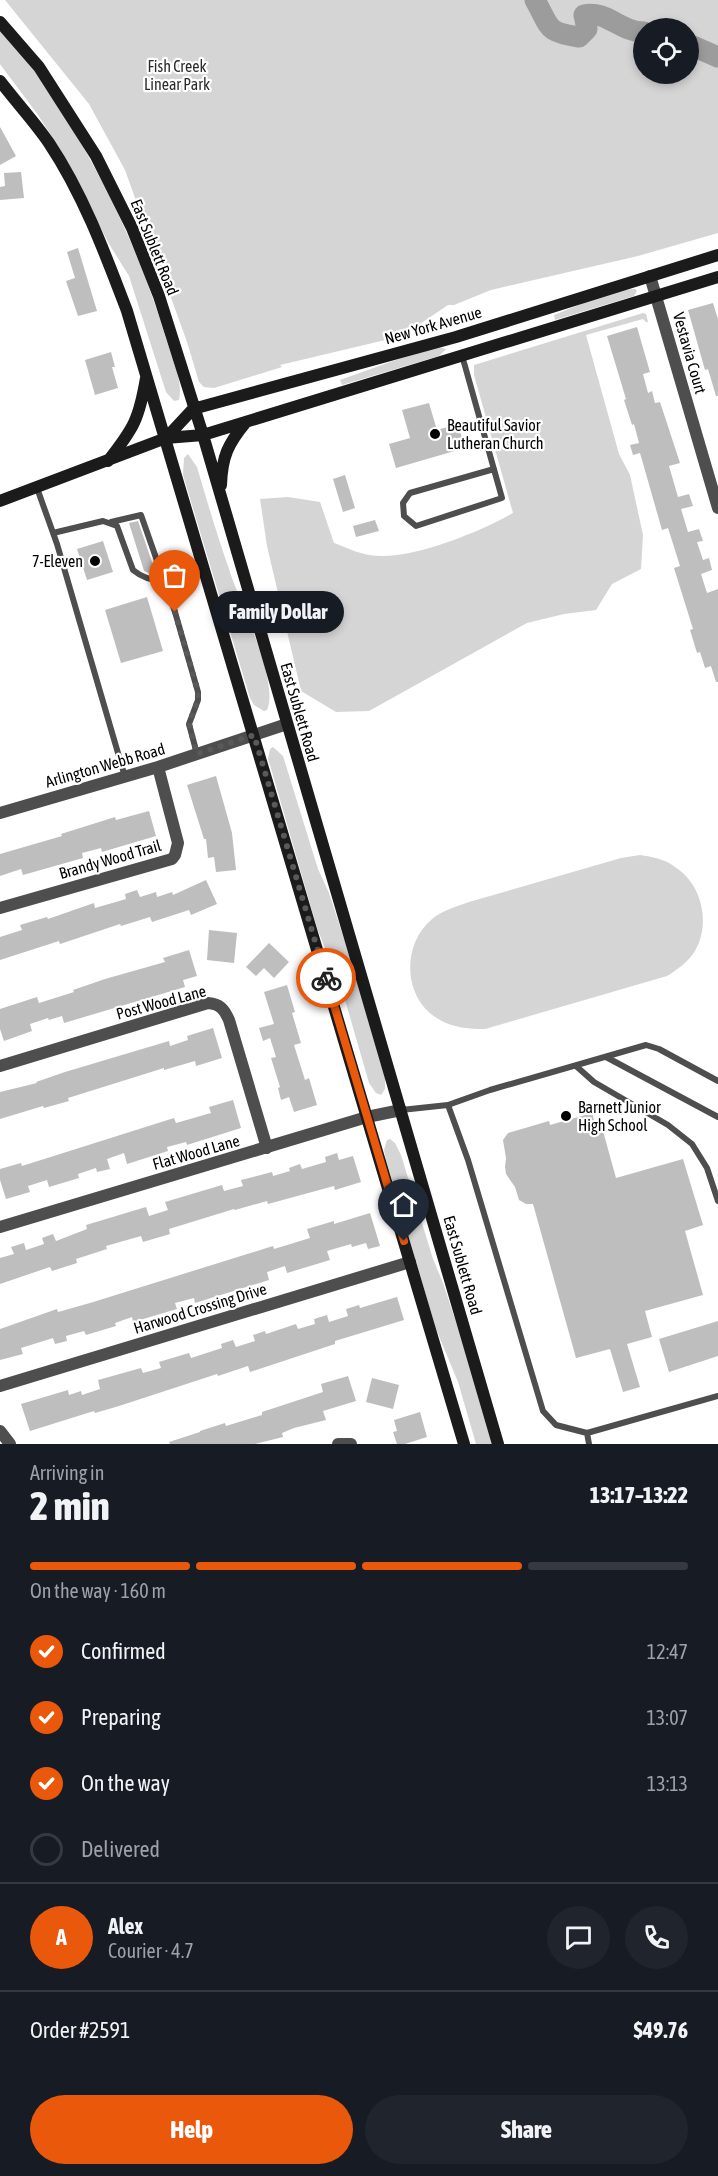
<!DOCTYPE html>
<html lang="en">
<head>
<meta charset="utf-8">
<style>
	body { margin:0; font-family:"Asap Condensed",sans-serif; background:#20242c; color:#f1f3f6; height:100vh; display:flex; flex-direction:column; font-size:22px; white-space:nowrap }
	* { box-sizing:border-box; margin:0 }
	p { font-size:20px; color:#9ea1a6 }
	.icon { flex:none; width:33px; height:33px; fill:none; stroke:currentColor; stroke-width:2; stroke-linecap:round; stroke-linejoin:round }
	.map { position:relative; height:1444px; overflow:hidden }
	.sheet { display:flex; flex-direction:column; background:#171b24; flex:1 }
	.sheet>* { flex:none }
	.buttons { position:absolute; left:633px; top:18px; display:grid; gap:12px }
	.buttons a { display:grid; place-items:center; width:66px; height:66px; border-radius:50%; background:#171b24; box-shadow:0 3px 9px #0003; font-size:30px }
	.pin { position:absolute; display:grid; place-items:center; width:51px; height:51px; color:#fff; margin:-62px -26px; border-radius:50% 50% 50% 0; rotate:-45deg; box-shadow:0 0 6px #0007 }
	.pin .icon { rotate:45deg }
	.courier { position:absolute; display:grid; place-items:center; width:60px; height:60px; margin:-30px; border:4px solid #ea580c; border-radius:50%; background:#fff; color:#222; box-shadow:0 2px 8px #0007 }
	.bubble { position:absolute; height:42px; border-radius:21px; background:#171b24; box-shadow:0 3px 9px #0003; font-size:20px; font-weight:800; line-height:42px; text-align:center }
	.summary em { font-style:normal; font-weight:800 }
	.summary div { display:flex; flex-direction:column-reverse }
	.summary { display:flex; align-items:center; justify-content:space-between; height:102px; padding:0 30px }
	h1 { font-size:39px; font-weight:800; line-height:45px }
	.bar { display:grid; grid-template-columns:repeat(4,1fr); gap:9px 6px; align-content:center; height:72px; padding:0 30px }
	.bar i { height:8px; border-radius:4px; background:#363941 }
	.bar .current { background:#ea580c }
	.bar p { grid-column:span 4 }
	.line { display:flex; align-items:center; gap:15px; padding:0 30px; border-top:2px solid #363941 }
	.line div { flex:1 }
	.round { display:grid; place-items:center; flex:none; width:63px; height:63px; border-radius:32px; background:#20242c }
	ol { padding:0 30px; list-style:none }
	li { display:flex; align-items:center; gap:18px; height:66px }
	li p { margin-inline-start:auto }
	li .icon { padding:6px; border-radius:50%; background:#ea580c; color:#fff; stroke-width:4 }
	li:last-child { color:#9ea1a6 }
	li i { width:33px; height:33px; border:3px solid #363941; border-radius:50% }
	.cta { display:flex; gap:12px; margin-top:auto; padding:12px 30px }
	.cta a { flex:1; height:69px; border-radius:36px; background:#ea580c; color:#fff; font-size:24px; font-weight:800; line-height:69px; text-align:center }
	.cta a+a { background:#20242c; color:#f1f3f6 }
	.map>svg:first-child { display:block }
	.green { fill:#d5d5d5; fill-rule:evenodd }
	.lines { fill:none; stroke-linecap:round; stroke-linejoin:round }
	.river { stroke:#9c9c9c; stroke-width:21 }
	.building { fill:#bebebe }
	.service { stroke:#4e4e4e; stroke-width:6 }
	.minor { stroke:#4e4e4e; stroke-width:12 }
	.secondary { stroke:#1b1b1b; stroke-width:12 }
	.done { stroke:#595959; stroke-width:6; stroke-dasharray:0 10.8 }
	.route { stroke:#ea580c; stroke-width:8 }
	.poi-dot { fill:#000; stroke:#fff; stroke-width:2 }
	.labels { text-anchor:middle; stroke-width:4.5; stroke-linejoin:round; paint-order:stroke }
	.park-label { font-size:16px; fill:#2c2c2c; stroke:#fff }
	.street-label { font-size:16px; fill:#000; stroke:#fff }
	.poi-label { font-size:16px; fill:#000; stroke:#fff; text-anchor:start }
</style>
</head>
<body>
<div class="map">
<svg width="718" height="1444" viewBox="0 0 718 1444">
	<rect width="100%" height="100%" fill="#fff"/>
	<path class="green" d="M 5,0 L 718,0 L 718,233 L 638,256 L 491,290 L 454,305 L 448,305 L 402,336 L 280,365 L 282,367 L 214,388 L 204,387 L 199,382 L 187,342 L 125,170 L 89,104 ZM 644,28 L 688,28 L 688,74 L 644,74 Z
		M 0,29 C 25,54 44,84 63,114 C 108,185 143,261 167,342 C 173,360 183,381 179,400 L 174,401 L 166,392 L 129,276 L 109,244 L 61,151 L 38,115 L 0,64 Z
		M 635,289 L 637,291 L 634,296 L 555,320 L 554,315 C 578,306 609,290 635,289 Z
		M 643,313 L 646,314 L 648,322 L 646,322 L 643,319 L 586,335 L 619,454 L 630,475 L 643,535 L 641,569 L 612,584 L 596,610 L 564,614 L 527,623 L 369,711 L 336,712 L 301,691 L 267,546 L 260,499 L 288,497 L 320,502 L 334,543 C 345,547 357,553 369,555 C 408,562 479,532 513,513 L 474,375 L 474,365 Z
		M 438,347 L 446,349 L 439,356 L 342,385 L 340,380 L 393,361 Z
		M 188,454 L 197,467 C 207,501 217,535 229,569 C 238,599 280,682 267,710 L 264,711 L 254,705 L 250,698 L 183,475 L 184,458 Z
		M 273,747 L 283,756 L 318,869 L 329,893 L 346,945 L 385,1078 L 385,1089 L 381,1095 L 376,1093 L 369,1083 L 343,993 L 317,928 L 270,765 L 268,759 L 270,749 Z
		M 640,855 C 652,857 665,859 675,867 C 702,884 711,923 695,951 C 688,962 677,970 667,976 L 485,1029 C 469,1029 454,1028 440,1020 C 403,1000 401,946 431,920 C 442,910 456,907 469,902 L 621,858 Z
		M 390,1139 L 395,1143 L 401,1155 L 433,1259 L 443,1283 L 458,1328 L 493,1444 L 476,1444 L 458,1382 L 436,1329 L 386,1160 L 384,1150 L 387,1140 Z"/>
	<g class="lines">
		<path class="river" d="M 535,0 C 551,28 545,32 579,37 L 587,29 L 584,15 C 607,10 620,32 644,32
			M 688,44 L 718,57"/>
	</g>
	<path class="building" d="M 0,127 L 16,156 L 0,165 Z
		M 21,172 L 24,198 L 0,200 L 0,187 L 5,186 L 4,173 Z
		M 78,248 L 97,311 L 78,316 L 66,281 L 75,278 L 67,252 Z
		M 713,303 L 718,319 L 718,396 L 716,396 L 708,369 L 705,370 L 688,310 Z
		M 637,327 L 650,372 L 643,374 L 648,393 L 652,391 L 655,403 L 660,402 L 680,463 L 669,466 L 678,497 L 689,494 L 693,506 L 681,509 L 688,532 L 699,529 L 703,541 L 697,542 L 703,560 L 709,558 L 712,570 L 701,574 L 707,593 L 718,589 L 718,682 L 716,682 L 711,666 L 705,668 L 700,652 L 697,653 L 690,630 L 693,629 L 674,568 L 680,566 L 668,528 L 662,530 L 640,453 L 633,455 L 630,445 L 639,443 L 634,424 L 632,425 L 624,400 L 626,399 L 607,336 Z
		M 111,352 L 115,367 L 112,367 L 118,388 L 95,395 L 85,360 Z
		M 429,403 L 437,430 L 458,424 L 465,448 L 396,468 L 389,444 L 410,438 L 402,410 Z
		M 345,475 L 355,508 L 343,512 L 333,479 Z
		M 375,520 L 379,531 L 356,537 L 353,526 Z
		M 138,521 L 155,571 L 149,573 L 144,571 L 129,523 Z
		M 103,541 L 113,572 L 87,580 L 77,549 Z
		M 147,597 L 163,651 L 121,663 L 105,610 Z
		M 216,776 L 232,833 L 236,870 L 216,872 L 214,857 L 208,858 L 206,839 L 204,839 L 187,785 Z
		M 149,811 L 156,836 L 102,852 L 101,848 L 82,853 L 83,858 L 23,875 L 21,869 L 0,876 L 0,854 L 62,836 L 61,834 L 115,817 L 116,820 Z
		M 206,880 L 217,904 L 191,915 L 189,910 L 152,922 L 150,917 L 121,926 L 120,924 L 60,944 L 59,941 L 0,960 L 0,937 L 22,930 L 20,925 L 47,917 L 48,919 L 94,903 L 95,908 L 126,899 L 125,894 L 137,890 L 140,897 L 156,892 L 157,897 L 172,892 L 173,895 Z
		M 209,930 L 237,933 L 234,963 L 207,960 Z
		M 269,943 L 289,962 L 274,978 L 264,968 L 256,976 L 246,967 Z
		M 189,950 L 197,976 L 183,980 L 185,987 L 64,1023 L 62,1016 L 49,1020 L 48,1018 L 30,1024 L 32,1031 L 4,1041 L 0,1029 L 0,1009 L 37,997 L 39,1003 L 74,992 L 73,990 L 105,979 L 165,962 L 163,958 Z
		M 287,985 L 295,1012 L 292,1013 L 301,1043 L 294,1045 L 305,1080 L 309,1078 L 317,1105 L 294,1112 L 289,1097 L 281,1100 L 278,1088 L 280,1087 L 271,1058 L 276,1057 L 270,1038 L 263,1041 L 259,1028 L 274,1024 L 264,992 Z
		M 213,1028 L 222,1058 L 196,1066 L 195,1061 L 164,1070 L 164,1068 L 68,1098 L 69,1101 L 44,1108 L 43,1106 L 0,1119 L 0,1092 L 37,1083 L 36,1082 L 65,1072 L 169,1041 L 170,1046 L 188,1040 L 187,1036 Z
		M 233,1100 L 241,1128 L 187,1145 L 186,1142 L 167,1147 L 168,1151 L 127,1164 L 124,1153 L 107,1159 L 110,1169 L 97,1172 L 96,1168 L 78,1174 L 79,1178 L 49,1187 L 47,1180 L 28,1186 L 30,1192 L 6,1199 L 0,1180 L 0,1169 L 21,1163 L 22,1166 L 174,1118 L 176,1123 L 211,1113 L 209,1107 Z
		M 592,1113 L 597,1132 L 603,1131 L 616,1178 L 683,1159 L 703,1225 L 685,1231 L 703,1295 L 645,1311 L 652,1337 L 627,1344 L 640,1387 L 623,1392 L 610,1349 L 576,1358 L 533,1204 L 526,1204 L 519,1200 L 515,1187 L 506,1174 L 505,1167 L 506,1158 L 503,1140 L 508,1133 L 549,1121 L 550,1125 Z
		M 337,1153 L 339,1160 L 353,1156 L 361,1182 L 335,1190 L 334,1186 L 268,1204 L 267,1201 L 235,1210 L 234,1209 L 169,1229 L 170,1234 L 143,1242 L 141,1236 L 106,1246 L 107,1249 L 76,1259 L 77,1263 L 52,1271 L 50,1267 L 0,1284 L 0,1258 L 14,1254 L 11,1247 L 24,1243 L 26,1250 L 44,1244 L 42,1238 L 53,1234 L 56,1241 L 87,1229 L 86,1225 L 146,1207 L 149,1216 L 168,1210 L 165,1202 L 222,1185 L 224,1191 L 243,1186 L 241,1180 L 272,1172 L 273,1176 L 290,1171 L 289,1168 L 300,1164 L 302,1169 L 326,1162 L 325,1157 Z
		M 370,1213 L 380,1246 L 368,1249 L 366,1243 L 352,1247 L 351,1244 L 327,1251 L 330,1260 L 287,1273 L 285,1266 L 267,1272 L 269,1280 L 195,1303 L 194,1298 L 175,1303 L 177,1309 L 133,1322 L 132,1317 L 115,1323 L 116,1326 L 86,1335 L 84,1331 L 66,1336 L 67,1341 L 55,1344 L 53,1338 L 21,1348 L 23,1354 L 0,1360 L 0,1329 L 57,1309 L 58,1312 L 90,1303 L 273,1246 L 274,1249 L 310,1238 L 307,1229 L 334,1221 L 334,1224 Z
		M 397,1297 L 404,1320 L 335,1341 L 335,1344 L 250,1372 L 248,1366 L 218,1376 L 217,1374 L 119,1406 L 95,1413 L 94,1411 L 30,1431 L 21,1404 L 68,1390 L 69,1395 L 81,1391 L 82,1395 L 100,1389 L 98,1380 L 141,1368 L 143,1373 L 161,1368 L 159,1362 L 189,1353 L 191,1358 L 222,1348 L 221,1344 L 233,1340 L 236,1347 L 255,1341 L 253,1335 L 265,1331 L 266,1334 L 296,1324 L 298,1329 L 315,1324 L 314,1319 L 327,1315 L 329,1322 L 348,1316 L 346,1309 L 359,1305 L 360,1308 Z
		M 718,1321 L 718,1356 L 669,1372 L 659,1339 Z
		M 348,1376 L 356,1401 L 323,1411 L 326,1420 L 294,1428 L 282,1433 L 283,1437 L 255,1444 L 170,1444 L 169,1442 L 200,1432 L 200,1431 L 225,1423 L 226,1426 L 262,1415 L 262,1412 L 323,1392 L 321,1384 Z
		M 372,1378 L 399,1385 L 393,1409 L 366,1402 Z
		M 420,1412 L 427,1437 L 405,1444 L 397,1444 L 393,1432 L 397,1431 L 394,1420 Z"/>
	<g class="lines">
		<path class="service" d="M 462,356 L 465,366 L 502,498 L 416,526 L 404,516 L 403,503 L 410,493 L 494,469
			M 37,488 L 57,544 L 125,777
			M 111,522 L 141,515 L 175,612 L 198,692 L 198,700 L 189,724 L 197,754
			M 53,533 L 103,521 L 117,526 L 133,570 C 156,589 180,578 205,571
			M 606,1057 L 718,1117
			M 576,1066 L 594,1082 L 668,1125 L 692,1144 L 707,1168 L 718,1201
			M 448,1105 L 468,1160 L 543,1411 L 556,1425 L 587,1433 L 718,1396
			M 401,1110 L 448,1105 L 490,1090 L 646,1045 L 659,1049 L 718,1081
			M 587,1433 L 589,1444"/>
		<path class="minor" d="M 650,276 L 718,508
			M 0,813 L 158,767 L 287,724
			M 0,908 L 172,859 L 175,855 L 178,843 L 158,767
			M 0,1066 L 208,1003 C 220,1004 224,1009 229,1020 L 267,1148
			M 0,1227 L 367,1117 L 401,1110
			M 0,1386 L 410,1262
			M 0,1431 L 10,1444
			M 338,1444 L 351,1444"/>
		<path class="secondary" d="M 0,22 L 39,67 L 96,156 L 132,228 L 159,296 L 203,435 L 498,1444
			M 0,81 C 16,102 34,121 49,143 C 83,194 105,253 127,311 L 464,1444
			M 166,438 L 193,409 L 456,337 L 718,255
			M 108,461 C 134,428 139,419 146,378
			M 221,485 C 222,456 228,444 246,422
			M 0,501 L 166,438 L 203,435 L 718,277"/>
	</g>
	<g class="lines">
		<path class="done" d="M 175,612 L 198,692 L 198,700 L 189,724 L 197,754 L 254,735 L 326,978"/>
		<path class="route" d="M 326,978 L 404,1241"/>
	</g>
	<g class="poi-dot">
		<circle cx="435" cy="434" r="6"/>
		<circle cx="95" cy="561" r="6"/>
		<circle cx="566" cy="1116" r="6"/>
	</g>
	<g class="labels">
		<g class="park-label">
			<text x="177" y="72">Fish Creek<tspan x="177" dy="18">Linear Park</tspan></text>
		</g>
		<g class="street-label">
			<text transform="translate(155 247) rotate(68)" y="6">East Sublett Road</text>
			<text transform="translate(433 325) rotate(-16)" y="6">New York Avenue</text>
			<text transform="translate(690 353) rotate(74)" y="6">Vestavia Court</text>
			<text transform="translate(300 712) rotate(74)" y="6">East Sublett Road</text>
			<text transform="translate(105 765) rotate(-16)" y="6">Arlington Webb Road</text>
			<text transform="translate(110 859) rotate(-16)" y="6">Brandy Wood Trail</text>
			<text transform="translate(161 1002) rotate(-15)" y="6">Post Wood Lane</text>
			<text transform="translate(196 1152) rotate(-16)" y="6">Flat Wood Lane</text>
			<text transform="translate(463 1265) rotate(74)" y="6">East Sublett Road</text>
			<text transform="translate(200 1308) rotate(-17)" y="6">Harwood Crossing Drive</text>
		</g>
		<g class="poi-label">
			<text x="447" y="431">Beautiful Savior<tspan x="447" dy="18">Lutheran Church</tspan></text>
			<text x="83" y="567" text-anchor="end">7-Eleven</text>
			<text x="578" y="1113">Barnett Junior<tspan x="578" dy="18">High School</tspan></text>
		</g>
	</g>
</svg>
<div class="buttons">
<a><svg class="icon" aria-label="locate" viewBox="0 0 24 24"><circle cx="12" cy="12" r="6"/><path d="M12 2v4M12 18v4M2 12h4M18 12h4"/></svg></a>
</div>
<div class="pin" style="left:175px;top:612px;background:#ea580c"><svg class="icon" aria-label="bag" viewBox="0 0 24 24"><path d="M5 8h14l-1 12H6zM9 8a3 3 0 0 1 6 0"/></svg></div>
<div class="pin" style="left:404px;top:1241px;background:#1f2937"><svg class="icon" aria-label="home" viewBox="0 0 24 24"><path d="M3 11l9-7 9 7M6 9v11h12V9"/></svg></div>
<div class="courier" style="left:326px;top:978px"><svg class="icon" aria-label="bike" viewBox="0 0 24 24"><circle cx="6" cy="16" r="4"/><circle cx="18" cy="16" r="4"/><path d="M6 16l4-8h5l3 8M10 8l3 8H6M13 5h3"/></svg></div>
<div class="bubble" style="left:212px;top:591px;width:132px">Family Dollar</div>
</div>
<section class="sheet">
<div class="summary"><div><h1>2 min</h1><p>Arriving in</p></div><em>13:17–13:22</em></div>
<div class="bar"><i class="current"></i><i class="current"></i><i class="current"></i><i></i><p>On the way · 160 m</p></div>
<ol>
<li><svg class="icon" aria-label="check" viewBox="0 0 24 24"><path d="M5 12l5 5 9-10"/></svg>Confirmed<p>12:47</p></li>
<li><svg class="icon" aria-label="check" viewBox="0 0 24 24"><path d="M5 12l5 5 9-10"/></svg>Preparing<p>13:07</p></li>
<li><svg class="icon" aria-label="check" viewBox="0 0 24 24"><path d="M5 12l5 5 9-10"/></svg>On the way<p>13:13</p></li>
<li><i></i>Delivered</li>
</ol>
<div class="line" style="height:108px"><b class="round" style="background:#ea580c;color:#fff">A</b><div><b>Alex</b><p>Courier · 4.7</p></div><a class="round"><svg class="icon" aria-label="chat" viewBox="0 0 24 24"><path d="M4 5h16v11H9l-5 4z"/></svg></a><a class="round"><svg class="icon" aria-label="phone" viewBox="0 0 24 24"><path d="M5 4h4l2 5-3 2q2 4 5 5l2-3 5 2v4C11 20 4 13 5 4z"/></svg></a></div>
<div class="line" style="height:78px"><div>Order #2591</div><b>$49.76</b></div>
<div class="cta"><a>Help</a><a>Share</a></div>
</section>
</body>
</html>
